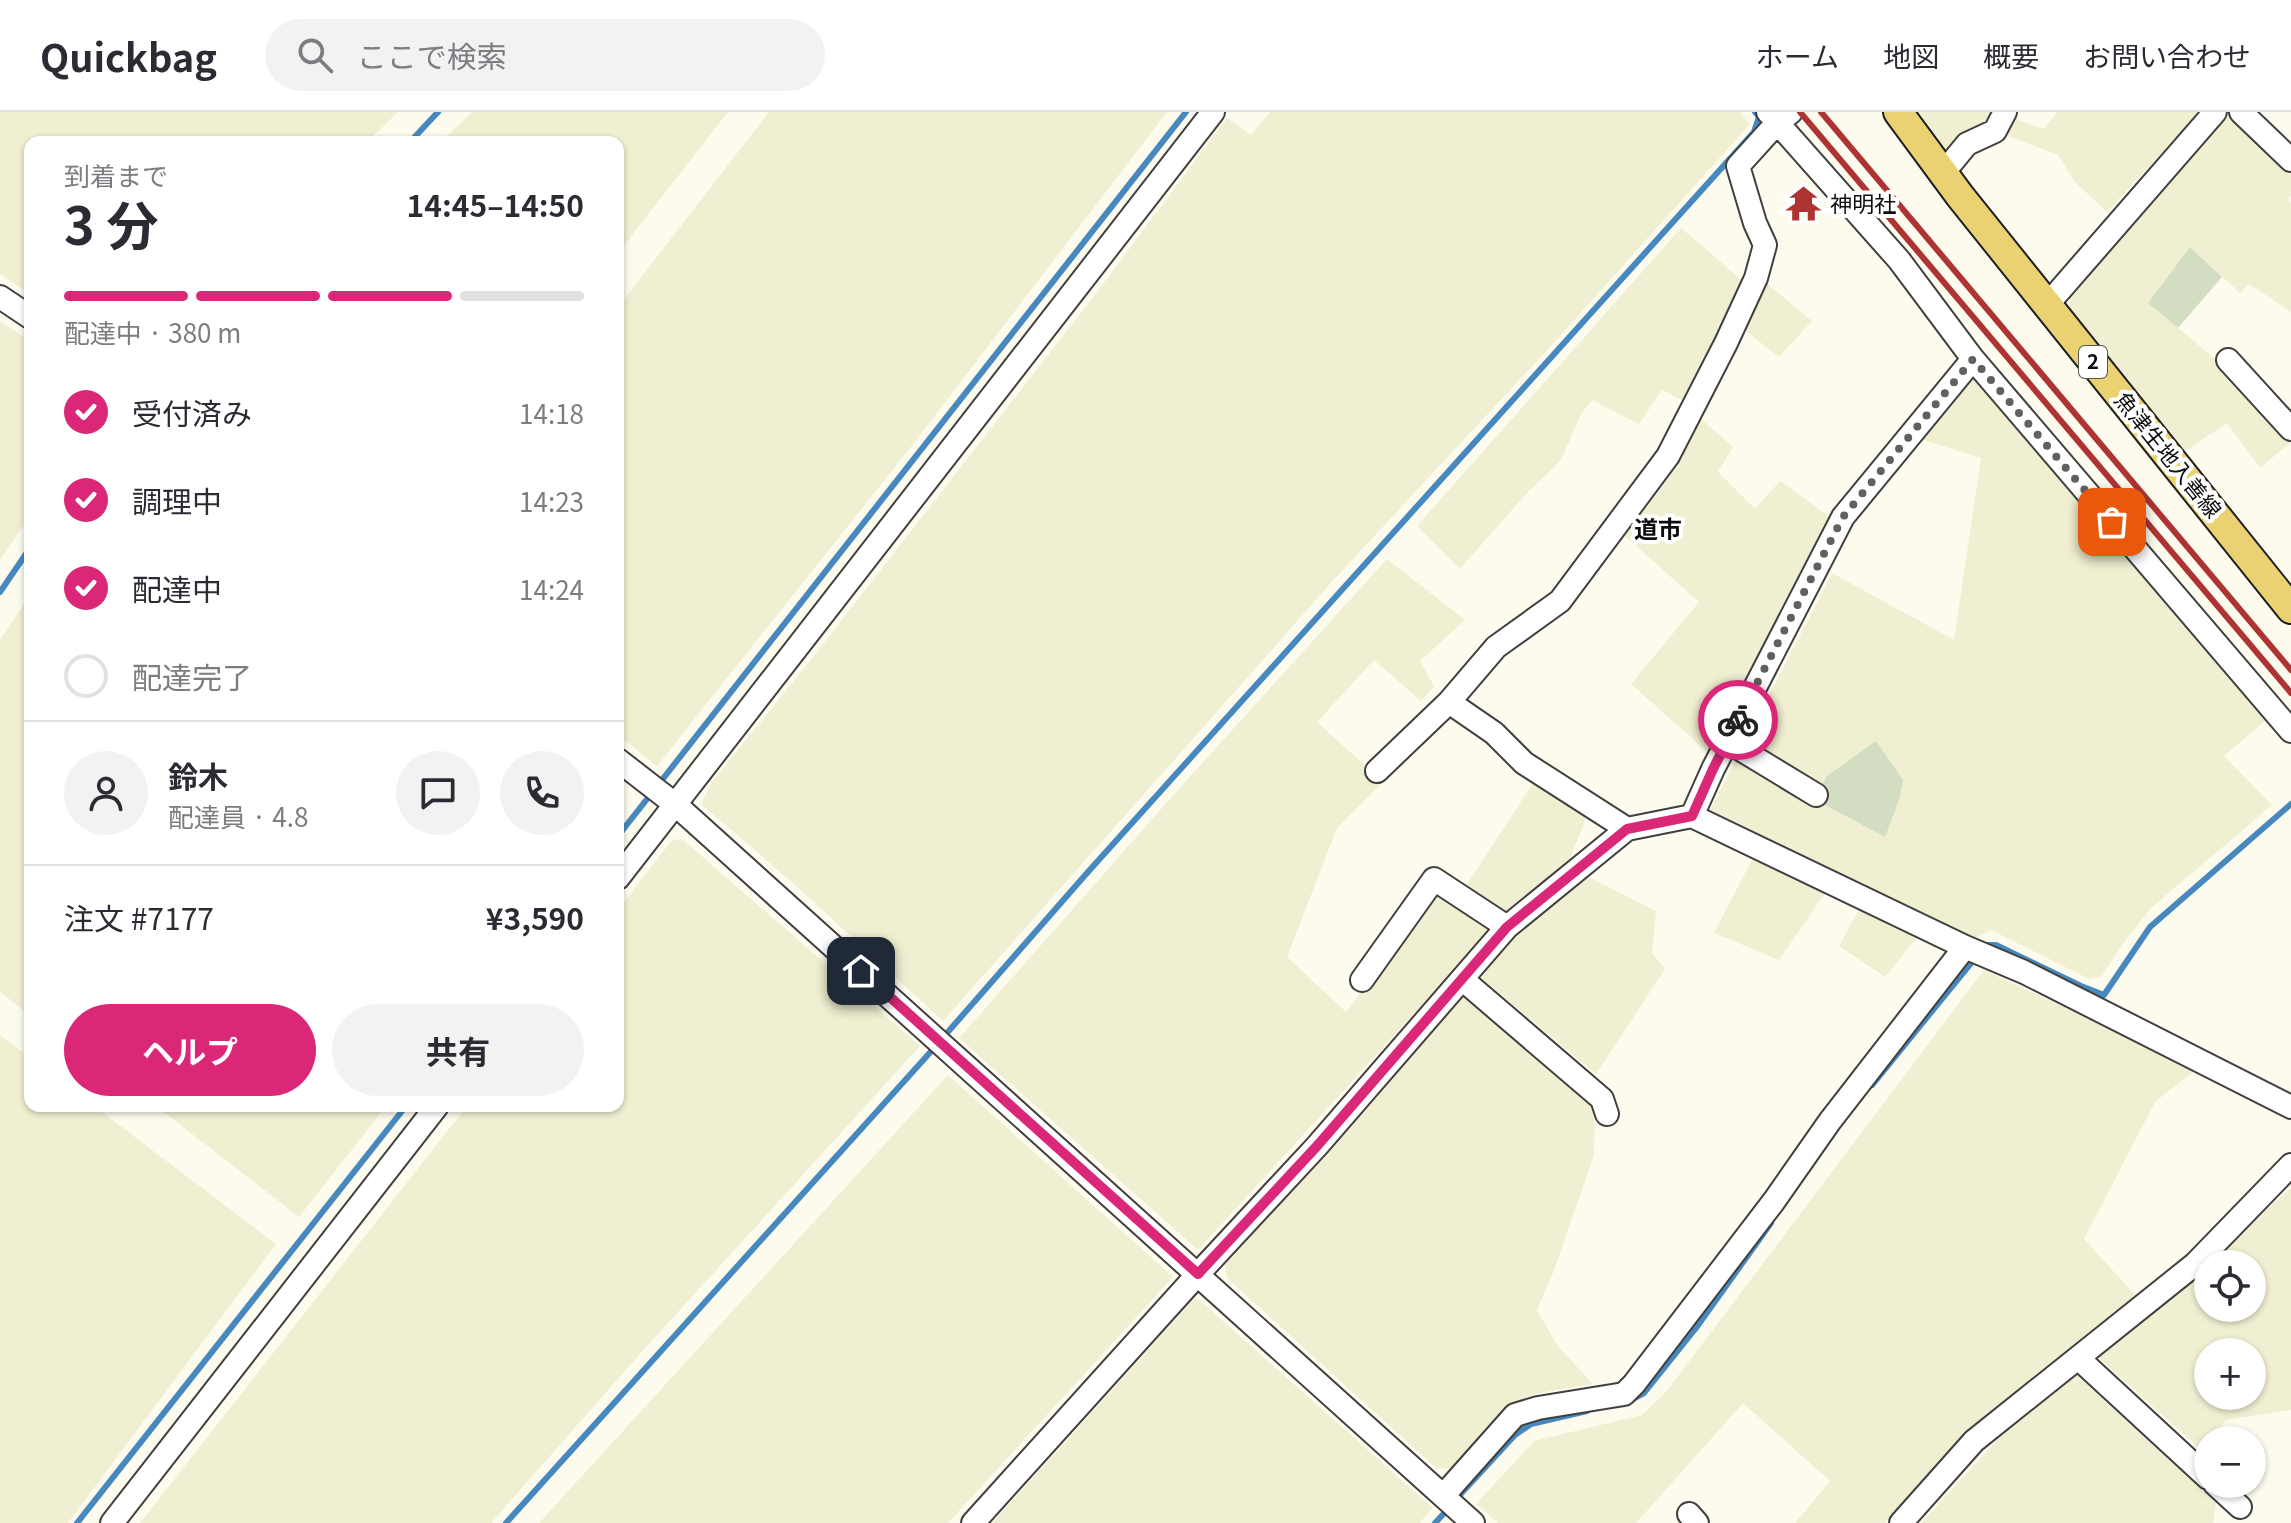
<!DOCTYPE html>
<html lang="ja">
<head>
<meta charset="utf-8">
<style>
	body { margin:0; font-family:Georgia,"Noto Sans JP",serif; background:#f2f2f3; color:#2b2b33; height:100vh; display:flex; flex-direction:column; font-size:30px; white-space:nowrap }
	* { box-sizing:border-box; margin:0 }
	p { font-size:26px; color:#7c7c81 }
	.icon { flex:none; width:44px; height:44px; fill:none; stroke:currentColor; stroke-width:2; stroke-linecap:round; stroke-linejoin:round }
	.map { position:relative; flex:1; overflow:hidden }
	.drawer { position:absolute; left:24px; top:24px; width:600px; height:976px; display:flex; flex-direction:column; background:#fff; border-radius:16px; box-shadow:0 2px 6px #0004 }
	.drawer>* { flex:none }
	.tools { position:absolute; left:2194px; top:1138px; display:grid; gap:16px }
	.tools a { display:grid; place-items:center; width:72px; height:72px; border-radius:50%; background:#fff; box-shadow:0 2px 6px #0004; font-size:40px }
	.pin { position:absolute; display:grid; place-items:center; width:68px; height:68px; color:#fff; margin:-34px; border-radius:16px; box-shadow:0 4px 12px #0006 }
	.courier { position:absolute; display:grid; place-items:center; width:80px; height:80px; margin:-40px; border:6px solid #db2777; border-radius:50%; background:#fff; color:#222; box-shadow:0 2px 10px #0007 }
	.summary em { font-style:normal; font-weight:700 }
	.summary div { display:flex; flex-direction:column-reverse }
	.summary { display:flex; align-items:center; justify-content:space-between; height:136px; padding:0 40px }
	h1 { font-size:52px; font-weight:700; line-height:60px }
	.bar { display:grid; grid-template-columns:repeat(4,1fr); gap:12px 8px; align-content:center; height:96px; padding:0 40px }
	.bar i { height:10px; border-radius:6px; background:#e1e1e2 }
	.bar .on { background:#db2777 }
	.bar p { grid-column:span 4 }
	.line { display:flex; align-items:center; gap:20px; padding:0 40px; border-top:2px solid #e1e1e2 }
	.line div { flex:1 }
	.round { display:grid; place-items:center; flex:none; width:84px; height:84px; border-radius:42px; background:#f2f2f3 }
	ol { padding:0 40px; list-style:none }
	li { display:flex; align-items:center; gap:24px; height:88px }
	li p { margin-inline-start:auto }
	li .icon { padding:8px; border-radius:50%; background:#db2777; color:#fff; stroke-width:4 }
	li:last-child { color:#7c7c81 }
	li i { width:44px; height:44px; border:4px solid #e1e1e2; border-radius:50% }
	.primary-button { display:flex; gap:16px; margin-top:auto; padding:16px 40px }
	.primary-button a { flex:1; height:92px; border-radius:48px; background:#db2777; color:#fff; font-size:32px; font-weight:700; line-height:92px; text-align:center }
	.primary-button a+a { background:#f2f2f3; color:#2b2b33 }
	header { display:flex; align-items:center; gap:48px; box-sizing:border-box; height:112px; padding:0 40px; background:#fff; border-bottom:2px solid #e1e1e2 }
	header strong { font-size:38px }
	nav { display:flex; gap:44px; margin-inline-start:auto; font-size:28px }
	.search { width:560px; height:72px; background:#f2f2f3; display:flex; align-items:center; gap:20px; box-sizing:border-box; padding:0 28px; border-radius:44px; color:#7c7c81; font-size:30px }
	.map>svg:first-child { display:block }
	.farmland { fill:#f1efd1; fill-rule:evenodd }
	.cemetery { fill:#d3ddc2 }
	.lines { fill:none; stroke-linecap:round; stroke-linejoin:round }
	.stream { stroke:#4789bf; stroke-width:6 }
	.minor-casing { stroke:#404040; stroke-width:26 }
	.major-casing { stroke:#1e1e1e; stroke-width:32 }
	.minor { stroke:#fff; stroke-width:22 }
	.major { stroke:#ead272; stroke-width:28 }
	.rail { stroke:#ae3434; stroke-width:6 }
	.done { stroke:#61605c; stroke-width:8; stroke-dasharray:0 14.4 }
	.route { stroke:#db2777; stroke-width:10 }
	.labels { text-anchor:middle; stroke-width:8; stroke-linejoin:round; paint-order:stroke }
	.shield { fill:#fff; stroke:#565656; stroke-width:2 }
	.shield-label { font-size:20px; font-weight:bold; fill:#0d0d0d }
	.poi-label { font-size:22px; fill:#0d0d0d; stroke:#fff; text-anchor:start }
	.street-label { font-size:22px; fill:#0d0d0d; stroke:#fff }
	.neighbourhood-label { font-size:24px; font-weight:bold; fill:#0d0d0d; stroke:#fff }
</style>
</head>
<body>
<header>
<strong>Quickbag</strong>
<div class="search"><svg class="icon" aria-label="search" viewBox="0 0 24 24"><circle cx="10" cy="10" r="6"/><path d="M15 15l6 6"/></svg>ここで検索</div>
<nav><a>ホーム</a><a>地図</a><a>概要</a><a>お問い合わせ</a></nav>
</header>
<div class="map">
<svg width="2291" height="1411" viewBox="0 0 2291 1411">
	<rect width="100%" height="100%" fill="#fdfbee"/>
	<path class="farmland" d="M 0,0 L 398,0 L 367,30 L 30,30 L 30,182 L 0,162 Z
		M 472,0 L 728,0 L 618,141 L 618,30 L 441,30 Z
		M 769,0 L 1167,0 L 914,331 L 657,654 L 618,623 L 618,195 Z
		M 1270,0 L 1740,0 L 1750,12 L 1550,235 L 1338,463 L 943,909 L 793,771 L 701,692 L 712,670 L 813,545 L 1097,180 L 1227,6 L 1251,23 Z
		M 1913,0 L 1998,0 L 1990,10 L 1963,21 L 1942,41 Z
		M 2057,0 L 2199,0 L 2107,100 L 2074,69 L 2058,43 L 2008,24 L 2016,7 L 2044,17 Z
		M 2226,5 L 2239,6 L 2291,60 L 2291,83 L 2288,88 L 2291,91 L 2291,200 L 2249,172 L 2240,181 L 2190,135 L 2148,191 L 2220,251 L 2291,330 L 2260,356 L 2227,311 L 2182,341 L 2069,198 L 2070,185 Z
		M 1681,116 L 1743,169 L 1688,287 L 1684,289 L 1662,278 L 1639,312 L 1592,288 L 1581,302 L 1561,348 L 1525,383 L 1460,457 L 1417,414 Z
		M 1765,170 L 1812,209 L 1779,245 L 1741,215 Z
		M 0,209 L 30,229 L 30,404 L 0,448 Z
		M 1971,264 L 2266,608 L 2224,644 L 2272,693 L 2151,796 L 2124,830 L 2102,864 L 2089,867 L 1991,818 L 1975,826 L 1710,698 L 1832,461 L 1954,528 L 1981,346 L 1920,327 Z
		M 1701,307 L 1733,335 L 1718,360 L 1755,397 L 1780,369 L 1830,405 L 1710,642 L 1631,572 L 1699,490 L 1625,424 L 1678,354 Z
		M 1387,447 L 1465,508 L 1420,549 L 1434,574 L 1421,589 L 1374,548 L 1317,610 L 1383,670 L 1337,716 L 1287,845 L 1346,900 L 1436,782 L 1491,817 L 1198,1138 L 959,926 L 1177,679 Z
		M 30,483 L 30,896 L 26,900 L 0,880 L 0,528 Z
		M 1533,671 L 1588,702 L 1570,746 L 1506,803 L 1464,777 Z
		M 682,727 L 920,934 L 638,1244 L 491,1411 L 140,1411 L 467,994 L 618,994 L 618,798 L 672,728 Z
		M 1753,746 L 1825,781 L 1779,848 L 1714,821 Z
		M 1583,762 L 1656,799 L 1652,841 L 1665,857 L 1596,962 L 1479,864 L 1526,811 Z
		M 1860,796 L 1919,823 L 1885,865 L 1839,834 Z
		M 1984,858 L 2197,957 L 2155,990 L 2084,1127 L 2135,1183 L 1964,1322 L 1885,1411 L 1795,1411 L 1830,1369 L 1743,1291 L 1636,1411 L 1498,1411 L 1476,1392 L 1534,1329 L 1642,1303 L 1666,1280 Z
		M 1464,882 L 1595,992 L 1594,1043 L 1553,1161 L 1537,1198 L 1557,1233 L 1593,1272 L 1533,1282 L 1511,1295 L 1451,1356 L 1437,1357 L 1227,1166 L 1225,1153 Z
		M 0,923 L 30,946 L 30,994 L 94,994 L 276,1132 L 68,1411 L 0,1411 Z
		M 948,963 L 1173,1165 L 948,1411 L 539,1411 Z
		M 156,994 L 386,994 L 299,1105 Z
		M 2291,1076 L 2291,1298 L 2226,1308 L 2201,1338 L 2098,1245 L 2175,1180 ZM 2208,1152 L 2252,1152 L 2252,1196 L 2208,1196 ZM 2208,1240 L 2252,1240 L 2252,1284 L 2208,1284 Z
		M 1196,1185 L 1433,1396 L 1419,1411 L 992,1411 Z
		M 2075,1262 L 2216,1391 L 2213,1411 L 1921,1411 L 1998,1327 Z"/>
	<path class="cemetery" d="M 2190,135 L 2222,165 L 2178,216 L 2148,191 Z
		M 1876,629 L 1903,668 L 1899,688 L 1885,725 L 1814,687 L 1827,664 Z"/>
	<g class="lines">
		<path class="stream" d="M 410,30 L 438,0
			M 0,480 L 30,436
			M 618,724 L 1186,0
			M 1983,836 L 1986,833 L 1996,833 L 2081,874 L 2104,883 L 2150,815 L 2291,692
			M 1872,973 L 1976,845
			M 1629,1289 L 1644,1281 L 1696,1216 L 1771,1111
			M 1456,1387 L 1515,1323 L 1531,1312 L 1587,1299
			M 77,1411 L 406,994
			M 506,1411 L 926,945 L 1087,761 L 1754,20 L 1759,5 L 1755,0
			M 1435,1411 L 1449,1396"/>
		<defs>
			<path id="minor" d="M 1768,0 L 1899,148 L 1973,247 L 2291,619
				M 2241,0 L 2291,48
				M 1943,61 L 1967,32 L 1995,19 L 2005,0
				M 0,185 L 30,205
				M 2047,193 L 2215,0
				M 2228,248 L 2291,317
				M 1727,629 L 1816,683
				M 618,648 L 676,693 L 1473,1411
				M 1377,659 L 1449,590
				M 1692,704 L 1713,657 L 1843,405 L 1973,247
				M 1627,717 L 1524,651 L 1494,621 L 1449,590 L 1496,535 L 1560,489 L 1668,344 L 1726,231 L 1756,166 L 1765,133 L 1755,111 L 1738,54 L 1777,11 L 1791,0
				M 618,766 L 1213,0
				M 1462,867 L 1602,987 L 1607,1002
				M 1362,868 L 1434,767 L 1507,815
				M 2078,1246 L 2208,1366
				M 2215,1372 L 2240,1395
				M 1443,1384 L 1515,1303 L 1538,1296 L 1624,1282 L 1634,1272 L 1774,1089 L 1830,1009 L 1965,835
				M 1689,1402 L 1697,1411
				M 112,1411 L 437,994
				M 973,1411 L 1198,1162 L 1317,1034 L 1507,815 L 1627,717 L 1692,704 L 1965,835 L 2024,860 L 2291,995
				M 1901,1411 L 1974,1329 L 2195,1152 L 2291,1053"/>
			<path id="major" d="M 1898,0 L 1960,84 L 2291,497"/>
		</defs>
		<use href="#minor" class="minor-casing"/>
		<use href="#major" class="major-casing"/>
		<use href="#minor" class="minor"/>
		<use href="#major" class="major"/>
		<path class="rail" d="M 1800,0 L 2291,581
			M 1821,0 L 2291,558"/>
	</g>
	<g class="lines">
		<path class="done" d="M 1738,608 L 1843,405 L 1973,247 L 2112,410"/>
		<path class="route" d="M 861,859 L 1198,1162 L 1317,1034 L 1507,815 L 1627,717 L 1692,704 L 1713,657 L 1738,608"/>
	</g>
	<defs>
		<symbol id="temple-bare" viewBox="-9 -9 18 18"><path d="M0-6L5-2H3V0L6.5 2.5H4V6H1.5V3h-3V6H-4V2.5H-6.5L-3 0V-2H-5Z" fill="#ae3434" stroke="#fff" stroke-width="2.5" paint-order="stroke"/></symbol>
	</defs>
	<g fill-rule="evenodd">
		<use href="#temple-bare" x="1778" y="66" width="51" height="51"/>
	</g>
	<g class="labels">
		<rect class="shield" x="2079" y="234" width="28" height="32" rx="6"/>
		<g class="shield-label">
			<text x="2093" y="257">2</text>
		</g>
		<g class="poi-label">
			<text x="1830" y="100">神明社</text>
		</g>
		<g class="street-label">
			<text transform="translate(2168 343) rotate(51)" y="8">魚津生地入善線</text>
		</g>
		<g class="neighbourhood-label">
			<text x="1658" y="426">道市</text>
		</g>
	</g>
</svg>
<div class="tools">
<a><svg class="icon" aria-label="locate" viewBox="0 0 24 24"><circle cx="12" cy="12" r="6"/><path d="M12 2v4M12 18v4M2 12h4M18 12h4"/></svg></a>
<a>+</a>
<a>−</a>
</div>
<div class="pin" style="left:2112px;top:410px;background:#ea580c"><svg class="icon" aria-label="bag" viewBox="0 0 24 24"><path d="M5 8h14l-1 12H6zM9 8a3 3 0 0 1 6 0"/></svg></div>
<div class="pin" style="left:861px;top:859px;background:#1f2937"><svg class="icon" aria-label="home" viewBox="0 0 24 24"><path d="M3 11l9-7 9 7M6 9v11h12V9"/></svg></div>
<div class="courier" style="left:1738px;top:608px"><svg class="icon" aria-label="bike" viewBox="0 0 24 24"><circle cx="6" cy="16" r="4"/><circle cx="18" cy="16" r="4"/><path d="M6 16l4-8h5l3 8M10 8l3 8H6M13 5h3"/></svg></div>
<section class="drawer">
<div class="summary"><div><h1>3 分</h1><p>到着まで</p></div><em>14:45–14:50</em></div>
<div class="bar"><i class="on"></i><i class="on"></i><i class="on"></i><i></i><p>配達中 · 380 m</p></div>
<ol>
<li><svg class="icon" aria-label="check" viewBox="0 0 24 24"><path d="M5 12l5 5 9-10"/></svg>受付済み<p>14:18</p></li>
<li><svg class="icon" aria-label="check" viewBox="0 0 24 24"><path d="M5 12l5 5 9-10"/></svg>調理中<p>14:23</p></li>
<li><svg class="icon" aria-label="check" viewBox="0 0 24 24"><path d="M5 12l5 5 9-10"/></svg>配達中<p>14:24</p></li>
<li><i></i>配達完了</li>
</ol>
<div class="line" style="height:144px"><a class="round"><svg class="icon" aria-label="person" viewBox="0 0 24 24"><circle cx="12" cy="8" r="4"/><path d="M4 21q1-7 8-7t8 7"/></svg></a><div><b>鈴木</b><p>配達員 · 4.8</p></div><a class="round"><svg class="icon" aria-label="chat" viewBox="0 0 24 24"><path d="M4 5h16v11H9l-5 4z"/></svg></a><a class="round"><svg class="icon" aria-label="phone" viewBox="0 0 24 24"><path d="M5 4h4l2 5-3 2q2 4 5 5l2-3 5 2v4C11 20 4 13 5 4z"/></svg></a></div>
<div class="line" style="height:104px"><div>注文 #7177</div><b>¥3,590</b></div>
<div class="primary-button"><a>ヘルプ</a><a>共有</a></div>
</section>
</div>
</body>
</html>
